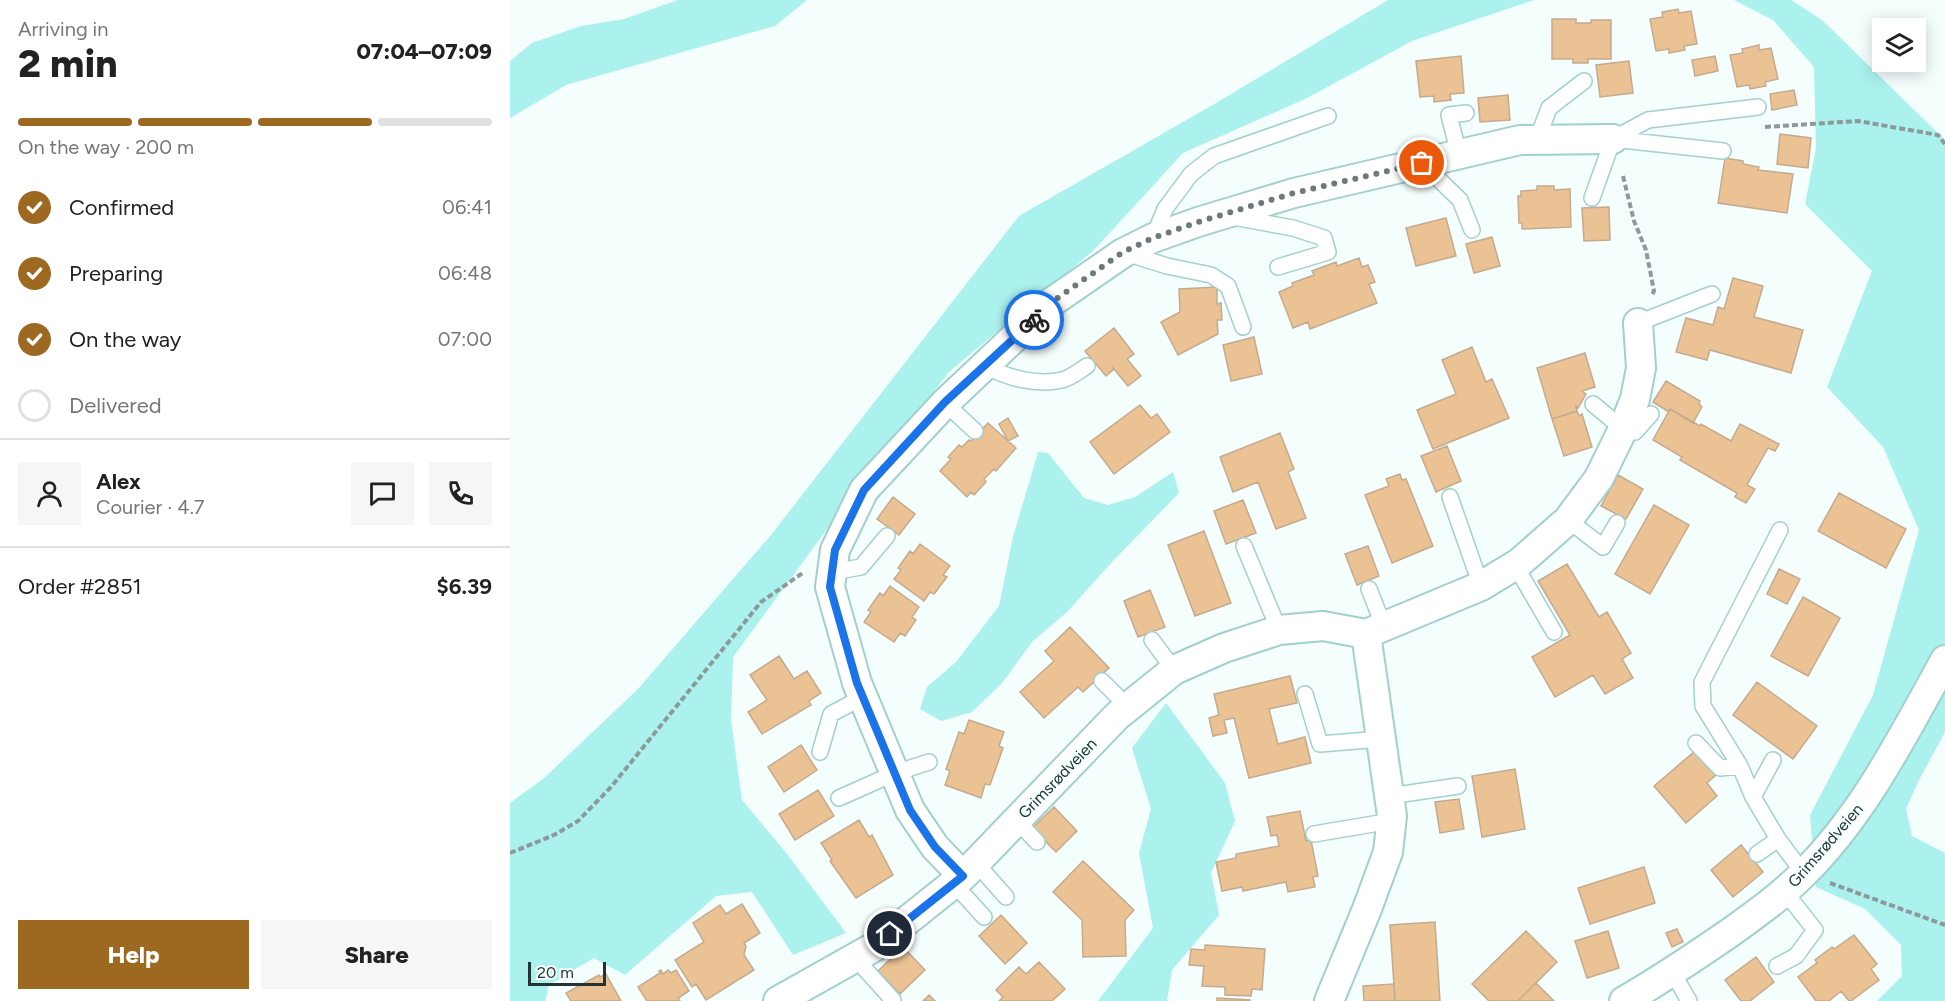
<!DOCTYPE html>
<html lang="en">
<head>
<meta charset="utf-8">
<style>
	body { margin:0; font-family:Figtree,sans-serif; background:#f6f6f6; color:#222; height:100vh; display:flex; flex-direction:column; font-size:22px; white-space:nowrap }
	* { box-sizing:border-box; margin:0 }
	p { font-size:20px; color:#767676 }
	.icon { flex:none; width:33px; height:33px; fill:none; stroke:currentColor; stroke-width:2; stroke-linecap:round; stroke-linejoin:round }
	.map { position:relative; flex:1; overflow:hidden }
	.details { display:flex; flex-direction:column; background:#fff; width:510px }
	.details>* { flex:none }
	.tools { position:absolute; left:1362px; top:18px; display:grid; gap:12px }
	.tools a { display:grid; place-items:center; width:54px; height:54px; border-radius:0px; background:#fff; box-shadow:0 3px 15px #0003; font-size:30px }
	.scale { position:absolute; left:18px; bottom:15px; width:78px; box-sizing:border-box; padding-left:6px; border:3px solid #223534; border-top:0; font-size:16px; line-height:21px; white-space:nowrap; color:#223534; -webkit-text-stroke:4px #f4fefd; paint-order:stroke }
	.pin { position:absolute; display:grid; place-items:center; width:51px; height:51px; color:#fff; margin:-26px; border:3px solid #fff; border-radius:50%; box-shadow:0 2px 6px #0007 }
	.courier { position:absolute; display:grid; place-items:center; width:60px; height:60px; margin:-30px; border:4px solid #1a73e8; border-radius:50%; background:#fff; color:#222; box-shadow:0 2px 8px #0007 }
	.summary em { font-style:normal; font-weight:800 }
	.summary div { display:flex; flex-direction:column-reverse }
	.summary { display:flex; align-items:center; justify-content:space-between; height:102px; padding:0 18px }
	h1 { font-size:39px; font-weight:800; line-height:45px }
	.bar { display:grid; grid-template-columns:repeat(4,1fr); gap:9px 6px; align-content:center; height:72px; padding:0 18px }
	.bar i { height:8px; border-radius:4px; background:#e0e0e0 }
	.bar .on { background:#9d6921 }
	.bar p { grid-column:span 4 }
	.line { display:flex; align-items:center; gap:15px; padding:0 18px; border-top:2px solid #e0e0e0 }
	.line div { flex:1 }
	.round { display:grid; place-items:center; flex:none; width:63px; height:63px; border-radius:0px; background:#f6f6f6 }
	ol { padding:0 18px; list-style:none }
	li { display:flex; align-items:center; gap:18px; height:66px }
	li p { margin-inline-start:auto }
	li .icon { padding:6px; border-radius:50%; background:#9d6921; color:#fff; stroke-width:4 }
	li:last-child { color:#767676 }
	li i { width:33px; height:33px; border:3px solid #e0e0e0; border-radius:50% }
	.primary-button { display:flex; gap:12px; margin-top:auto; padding:12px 18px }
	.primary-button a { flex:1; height:69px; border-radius:0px; background:#9d6921; color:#fff; font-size:24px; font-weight:800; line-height:69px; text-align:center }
	.primary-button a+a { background:#f6f6f6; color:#222 }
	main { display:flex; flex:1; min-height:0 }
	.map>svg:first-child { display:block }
	.green { fill:#abf1ee }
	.building { fill:#eac294; stroke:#c4aa8e; stroke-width:1.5 }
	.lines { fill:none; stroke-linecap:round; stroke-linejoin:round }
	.service-casing { stroke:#a1d0cd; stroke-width:18 }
	.minor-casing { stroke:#a1d0cd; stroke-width:32 }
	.path { stroke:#8c9a99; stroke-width:4; stroke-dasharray:6 3; stroke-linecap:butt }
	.service { stroke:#fff; stroke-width:15 }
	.minor { stroke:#fff; stroke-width:28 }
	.done { stroke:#6c7b7a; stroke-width:6; stroke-dasharray:0 10.8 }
	.route { stroke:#1a73e8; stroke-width:8 }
	.labels { text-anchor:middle; stroke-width:6; stroke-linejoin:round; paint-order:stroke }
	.street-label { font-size:16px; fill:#223534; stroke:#f4fefd }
</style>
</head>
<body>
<main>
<section class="details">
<div class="summary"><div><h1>2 min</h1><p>Arriving in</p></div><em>07:04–07:09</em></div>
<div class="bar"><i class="on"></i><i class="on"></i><i class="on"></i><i></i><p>On the way · 200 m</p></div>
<ol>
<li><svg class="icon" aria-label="check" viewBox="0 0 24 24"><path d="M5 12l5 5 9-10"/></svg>Confirmed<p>06:41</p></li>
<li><svg class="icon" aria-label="check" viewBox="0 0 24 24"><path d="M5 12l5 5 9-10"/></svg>Preparing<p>06:48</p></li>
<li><svg class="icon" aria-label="check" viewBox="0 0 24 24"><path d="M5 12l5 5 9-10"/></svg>On the way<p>07:00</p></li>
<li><i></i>Delivered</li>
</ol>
<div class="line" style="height:108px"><a class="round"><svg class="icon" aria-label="person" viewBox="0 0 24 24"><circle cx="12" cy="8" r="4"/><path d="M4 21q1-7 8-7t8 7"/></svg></a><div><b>Alex</b><p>Courier · 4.7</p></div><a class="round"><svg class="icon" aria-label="chat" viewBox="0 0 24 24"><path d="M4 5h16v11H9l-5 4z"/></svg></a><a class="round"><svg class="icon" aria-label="phone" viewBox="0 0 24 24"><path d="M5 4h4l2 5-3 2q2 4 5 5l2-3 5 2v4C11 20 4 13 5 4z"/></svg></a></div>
<div class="line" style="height:78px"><div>Order #2851</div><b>$6.39</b></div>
<div class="primary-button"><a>Help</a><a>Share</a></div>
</section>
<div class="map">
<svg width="1435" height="1001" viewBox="0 0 1435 1001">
	<rect width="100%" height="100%" fill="#f4fefd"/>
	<path class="green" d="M 168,0 L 297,0 L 265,26 L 56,85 L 0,118 L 0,61 L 22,43 L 71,26 L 114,19 Z
		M 878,0 L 1024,0 L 902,41 L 797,98 L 673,153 L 583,251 L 439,372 L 309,540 L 223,657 L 221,720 L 232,800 L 277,854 L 336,933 L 283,955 L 242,892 L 206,896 L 115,975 L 84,958 L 39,985 L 35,1001 L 0,1001 L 0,803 L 33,779 L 128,689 L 261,535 L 509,216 L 706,103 Z
		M 1224,0 L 1281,0 L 1312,20 L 1435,140 L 1435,732 L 1408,782 L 1396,809 L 1402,836 L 1435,853 L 1435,1001 L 1367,1001 L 1392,976 L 1391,945 L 1355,909 L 1306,887 L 1300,815 L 1363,695 L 1409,530 L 1373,447 L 1317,387 L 1362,271 L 1295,204 L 1306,148 L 1304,67 L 1263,20 Z
		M 528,452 L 538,453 L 574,498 L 598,505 L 625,497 L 663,472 L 669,493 L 601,563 L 557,612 L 522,642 L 492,683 L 462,712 L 431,721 L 410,709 L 417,687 L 446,662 L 489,606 L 503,537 Z
		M 656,703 L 715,783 L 725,821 L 701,873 L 709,915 L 662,970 L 657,1001 L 588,1001 L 643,928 L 629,853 L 641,809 L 622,748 Z"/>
	<path class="building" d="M 1168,9 L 1169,13 L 1181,11 L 1187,44 L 1174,46 L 1175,50 L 1159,53 L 1159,49 L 1146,51 L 1140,19 L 1153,17 L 1152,12 Z
		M 1042,19 L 1066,19 L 1066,23 L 1081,23 L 1081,20 L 1101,20 L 1101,59 L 1078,59 L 1078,63 L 1063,63 L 1063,59 L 1042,59 Z
		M 1249,45 L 1249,50 L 1261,48 L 1268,79 L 1255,82 L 1256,86 L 1240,89 L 1239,85 L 1227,87 L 1220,55 L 1233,53 L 1232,49 Z
		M 951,56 L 954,93 L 940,94 L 941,100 L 924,102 L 924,96 L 910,97 L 906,61 Z
		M 1205,56 L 1208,71 L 1185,76 L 1182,60 Z
		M 1119,61 L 1123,93 L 1090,97 L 1086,65 Z
		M 1284,90 L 1287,105 L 1262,110 L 1260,94 Z
		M 998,95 L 1000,120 L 970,122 L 968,98 Z
		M 1270,134 L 1301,138 L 1298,168 L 1267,164 Z
		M 1215,158 L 1233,161 L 1233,164 L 1249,167 L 1248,170 L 1283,174 L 1277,213 L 1208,203 Z
		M 1027,186 L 1044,186 L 1044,190 L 1060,189 L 1061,227 L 1012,229 L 1012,223 L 1009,223 L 1008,196 L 1011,196 L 1011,191 L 1027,190 Z
		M 1099,207 L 1100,240 L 1074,241 L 1072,208 Z
		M 936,218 L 946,256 L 906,266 L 896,228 Z
		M 982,237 L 990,266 L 964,273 L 956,244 Z
		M 849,258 L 852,267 L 858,265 L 865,282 L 859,284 L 867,303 L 800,329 L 798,322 L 783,328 L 769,292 L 783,286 L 782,283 L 804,275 L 802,271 L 826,262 L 827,266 Z
		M 1223,278 L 1253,286 L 1244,317 L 1293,330 L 1281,373 L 1200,350 L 1197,360 L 1166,352 L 1176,318 L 1203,325 L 1208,307 L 1214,309 Z
		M 707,287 L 707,304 L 711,303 L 712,320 L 707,320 L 708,334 L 668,355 L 651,322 L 670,312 L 669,289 Z
		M 604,328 L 624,354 L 617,359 L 631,376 L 618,386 L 603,368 L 603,370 L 596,376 L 575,351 Z
		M 744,337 L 752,374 L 721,381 L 713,345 Z
		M 962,347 L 976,382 L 982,379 L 999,418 L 923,449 L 907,410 L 946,394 L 932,360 Z
		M 1075,353 L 1085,387 L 1072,391 L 1076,394 L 1068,408 L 1066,406 L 1067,411 L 1042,419 L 1027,368 Z
		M 1156,381 L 1190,401 L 1189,404 L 1192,407 L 1183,423 L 1160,409 L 1159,412 L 1143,402 Z
		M 630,405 L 641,418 L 647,414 L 660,432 L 604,474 L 580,442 Z
		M 1160,409 L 1190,426 L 1191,424 L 1221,441 L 1230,424 L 1269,444 L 1265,451 L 1258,448 L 1237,485 L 1245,489 L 1236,503 L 1225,497 L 1227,493 L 1170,460 L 1172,457 L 1143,440 Z
		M 1067,411 L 1069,416 L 1072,414 L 1082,447 L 1054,456 L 1042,419 Z
		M 498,418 L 508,436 L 498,441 L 489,424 Z
		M 478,423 L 506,448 L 486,471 L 484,469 L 474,479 L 476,482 L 464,495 L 461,492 L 457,497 L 430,471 L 441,459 L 438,457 L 449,445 L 452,447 L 459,440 L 461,441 Z
		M 770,433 L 784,469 L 778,472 L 796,518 L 766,529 L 748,482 L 723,492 L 710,457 Z
		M 937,446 L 951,481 L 926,492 L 911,456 Z
		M 890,474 L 892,480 L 896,479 L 923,546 L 882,563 L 855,495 L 879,486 L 876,479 Z
		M 1108,475 L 1133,489 L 1116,519 L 1091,506 Z
		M 1329,493 L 1396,529 L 1376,568 L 1308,531 Z
		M 383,497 L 405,514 L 389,535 L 367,519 Z
		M 733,500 L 746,533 L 716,544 L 704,511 Z
		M 1144,505 L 1179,525 L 1140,594 L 1105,574 Z
		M 694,531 L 721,603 L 685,616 L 658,545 Z
		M 410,544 L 440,566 L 433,575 L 437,577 L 424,594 L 420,592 L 414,601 L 384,579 L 391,570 L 388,568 L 400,551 L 403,554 Z
		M 858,546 L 869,576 L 847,585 L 835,554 Z
		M 1057,564 L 1089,617 L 1097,612 L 1121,653 L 1112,659 L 1123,678 L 1095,694 L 1083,675 L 1045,697 L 1022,657 L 1060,635 L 1028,581 Z
		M 1269,569 L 1290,579 L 1277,604 L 1257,594 Z
		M 380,586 L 409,607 L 402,617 L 406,620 L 395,636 L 390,633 L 384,642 L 354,622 L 361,612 L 358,610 L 370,593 L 373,596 Z
		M 640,590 L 655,627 L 628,637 L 614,601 Z
		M 1293,597 L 1330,618 L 1298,676 L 1261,656 Z
		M 560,627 L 599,668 L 573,692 L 568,687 L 534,718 L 510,692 L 544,661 L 535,651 Z
		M 269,656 L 284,679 L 297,671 L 311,693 L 299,701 L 301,705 L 252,734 L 238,712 L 257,700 L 240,675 Z
		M 780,676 L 787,703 L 759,709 L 768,744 L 795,737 L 801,763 L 739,778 L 724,718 L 714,720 L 717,733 L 703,736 L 699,718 L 709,715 L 704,694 Z
		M 1247,682 L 1307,726 L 1283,759 L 1223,715 Z
		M 459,720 L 494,732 L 489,746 L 493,748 L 480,785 L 475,784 L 471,798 L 435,785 L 440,771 L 436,769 L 449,732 L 454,734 Z
		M 291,745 L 307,770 L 274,792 L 258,767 Z
		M 1185,751 L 1206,775 L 1197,783 L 1207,796 L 1176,823 L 1144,786 Z
		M 1005,769 L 1015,829 L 972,837 L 962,776 Z
		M 308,790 L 324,816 L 285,840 L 269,814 Z
		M 949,799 L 954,829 L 930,833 L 925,802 Z
		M 544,807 L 567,831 L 546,852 L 522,828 Z
		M 790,811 L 796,841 L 801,840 L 808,876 L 803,877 L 805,887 L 778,892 L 776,882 L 733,891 L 732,887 L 712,891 L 706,862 L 726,858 L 726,854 L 769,846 L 767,835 L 761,836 L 757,817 Z
		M 349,820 L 359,837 L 362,835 L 383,875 L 346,898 L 320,861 L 322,860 L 311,843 Z
		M 1231,845 L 1253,872 L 1223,897 L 1201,870 Z
		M 573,861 L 624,910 L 615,920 L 616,956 L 573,957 L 572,920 L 543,892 Z
		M 1134,867 L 1145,903 L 1080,924 L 1068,888 Z
		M 232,904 L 250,933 L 234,943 L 236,946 L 234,955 L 244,970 L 196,1000 L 186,984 L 182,987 L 165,960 L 194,942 L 183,923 L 210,905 L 216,914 Z
		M 491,915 L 517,943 L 495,964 L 469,936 Z
		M 925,922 L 930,1001 L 885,1001 L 880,925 Z
		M 1167,929 L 1173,942 L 1162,947 L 1156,933 Z
		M 1016,931 L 1047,962 L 1008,1001 L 979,1001 L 962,984 Z
		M 1098,931 L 1109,968 L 1077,978 L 1065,941 Z
		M 1344,935 L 1367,964 L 1361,969 L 1369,980 L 1341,1001 L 1339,1001 L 1331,991 L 1319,1001 L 1306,1001 L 1288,977 L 1307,963 L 1305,960 L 1322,947 L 1324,949 Z
		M 695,945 L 755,949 L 752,990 L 742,989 L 741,996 L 715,995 L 715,987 L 692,986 L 694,966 L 679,965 L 681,949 L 695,950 Z
		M 393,947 L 415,970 L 390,994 L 368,971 Z
		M 1246,957 L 1264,982 L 1240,1001 L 1231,1001 L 1215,980 Z
		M 529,962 L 555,989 L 542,1001 L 489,1001 L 493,997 L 486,990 L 509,967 L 516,974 Z
		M 151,970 L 153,974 L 158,970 L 161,973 L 166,970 L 179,991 L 168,998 L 170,1001 L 137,1001 L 128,987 L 150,973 L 149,971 Z
		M 96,974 L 111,1001 L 61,1001 L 56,993 L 89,975 L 90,977 Z
		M 1026,983 L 1044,1001 L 1008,1001 Z
		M 884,984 L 885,1001 L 854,1001 L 853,986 Z
		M 419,995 L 425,1001 L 413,1001 Z
		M 707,998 L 740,1000 L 740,1001 L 707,1001 Z"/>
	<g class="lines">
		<defs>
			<path id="service" d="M 1103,139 L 1213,151
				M 1027,140 L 1039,108 L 1074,81
				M 949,155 L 939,115 L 956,113
				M 912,163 L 950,200 L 962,230
				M 1082,198 L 1103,139 L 1138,120 L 1248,107
				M 723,217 L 783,228 L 814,238 L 818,252 L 768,267
				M 643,238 L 655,209 L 681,174 L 704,156 L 818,116
				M 616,253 L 657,266 L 701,275 L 718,286 L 733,327
				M 1128,323 L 1202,294
				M 474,366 C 499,378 525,386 552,380 C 561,378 569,371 577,366
				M 435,403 L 465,431
				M 1083,404 L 1113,429 L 1125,432 L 1141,414
				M 940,497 L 971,586
				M 1058,520 L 1093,547 L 1107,523
				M 1270,530 L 1192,682 L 1193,706 L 1230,766 L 1243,797 L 1268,839 L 1294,874
				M 734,546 L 769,630
				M 1005,565 L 1044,632
				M 322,572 L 351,567 L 377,536
				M 859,589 L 874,627
				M 642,640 L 664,670
				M 592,681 L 618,707
				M 795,694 L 810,744 L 871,739
				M 1186,743 L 1210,768 L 1230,766
				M 310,752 L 321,714 L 353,697
				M 879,796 L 948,786
				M 1243,797 L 1263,760
				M 329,798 L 385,773 L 419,762
				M 506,820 L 527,842
				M 804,834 L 881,821
				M 1247,854 L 1268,839
				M 466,863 L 496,897
				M 444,884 L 474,917
				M 345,958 L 383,1000
				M 1267,966 L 1286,956 L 1305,930 L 1275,892
				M 1163,973 L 1179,1001"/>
			<path id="minor" d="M 856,634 L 971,586 L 1009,563 L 1058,520 L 1089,478 L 1113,429 L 1125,399 L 1131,368 L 1128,323
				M 453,876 L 425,847 L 400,810 L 347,683 L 320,587 L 325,550 L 354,490 L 435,403 L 542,302 L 613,253 L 643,238 L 688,222 L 784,193 L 1010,140 L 1103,139
				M 268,1001 L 364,947 L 453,876 L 607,716 L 664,670 L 714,648 L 769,630 L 813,626 L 856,634 L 882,816 L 878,852 L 857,909 L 819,1001
				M 1114,1001 C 1151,980 1186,956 1221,932 C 1246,914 1270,897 1292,875 C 1353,816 1394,734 1435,660"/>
		</defs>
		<use href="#service" class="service-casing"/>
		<use href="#minor" class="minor-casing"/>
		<path class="path" d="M 1255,127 L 1348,121 L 1428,135 L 1435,144
			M 1113,176 L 1124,221 L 1136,250 L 1144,291 L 1142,295
			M 0,853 L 44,835 L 68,821 L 101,787 L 251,602 L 294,572
			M 1320,883 L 1435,925"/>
		<use href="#service" class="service"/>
		<use href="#minor" class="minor"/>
	</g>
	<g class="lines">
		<path class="done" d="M 524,320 L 542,302 L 613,252 L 643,238 L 688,222 L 784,193 L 912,163"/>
		<path class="route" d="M 380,934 L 453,876 L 425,847 L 400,810 L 347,683 L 320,587 L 325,550 L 354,490 L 435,402 L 524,320"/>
	</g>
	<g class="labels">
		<g class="street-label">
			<text transform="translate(547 778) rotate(-46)" y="6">Grimsrødveien</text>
			<text transform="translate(1315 845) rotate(-49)" y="6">Grimsrødveien</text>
		</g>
	</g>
</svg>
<div class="tools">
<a><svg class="icon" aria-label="layers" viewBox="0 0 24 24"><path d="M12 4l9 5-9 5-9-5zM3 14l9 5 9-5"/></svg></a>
</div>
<div class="scale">20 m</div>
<div class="pin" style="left:912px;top:163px;background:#ea580c"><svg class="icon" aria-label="bag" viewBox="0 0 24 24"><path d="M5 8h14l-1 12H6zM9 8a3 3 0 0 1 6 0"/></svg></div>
<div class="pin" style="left:380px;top:934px;background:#1f2937"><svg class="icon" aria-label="home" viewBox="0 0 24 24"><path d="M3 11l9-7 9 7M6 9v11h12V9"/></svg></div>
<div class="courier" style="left:524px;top:320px"><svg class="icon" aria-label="bike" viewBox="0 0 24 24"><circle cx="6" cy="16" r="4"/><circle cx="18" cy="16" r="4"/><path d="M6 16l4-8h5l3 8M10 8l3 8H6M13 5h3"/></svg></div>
</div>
</main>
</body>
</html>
